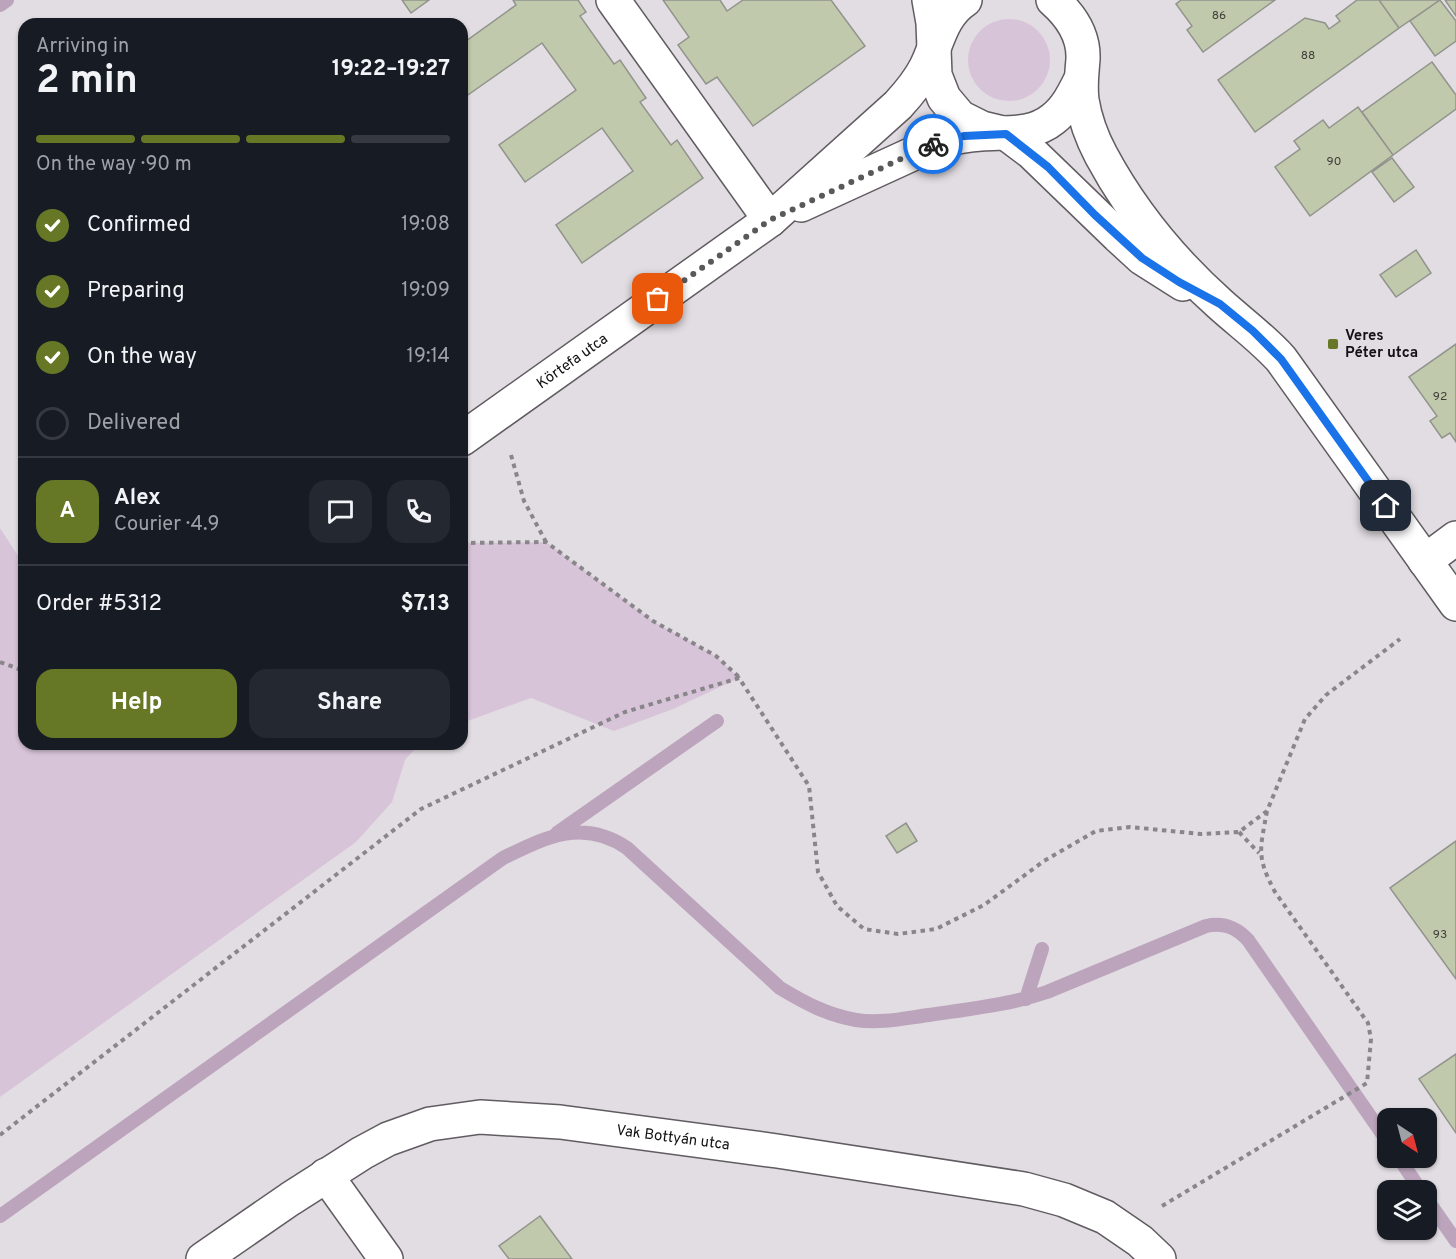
<!DOCTYPE html>
<html lang="en">
<head>
<meta charset="utf-8">
<style>
	body { margin:0; font-family:Overpass,sans-serif; background:#242831; color:#f1f3f6; height:100vh; display:flex; flex-direction:column; font-size:22px; white-space:nowrap }
	* { box-sizing:border-box; margin:0 }
	p { font-size:20px; color:#9ea1a6 }
	.icon { flex:none; width:33px; height:33px; fill:none; stroke:currentColor; stroke-width:2; stroke-linecap:round; stroke-linejoin:round }
	.map { position:relative; flex:1; overflow:hidden }
	.sheet { position:absolute; left:18px; top:18px; width:450px; height:732px; display:flex; flex-direction:column; background:#171b24; border-radius:18px; box-shadow:0 2px 4px #0004 }
	.sheet>* { flex:none }
	.needle { width:39px; rotate:144deg }
	.controls { position:absolute; left:1377px; top:1108px; display:grid; gap:12px }
	.controls a { display:grid; place-items:center; width:60px; height:60px; border-radius:12px; background:#171b24; box-shadow:0 2px 4px #0004; font-size:30px }
	.pin { position:absolute; display:grid; place-items:center; width:51px; height:51px; color:#fff; margin:-26px; border-radius:12px; box-shadow:0 3px 9px #0006 }
	.courier { position:absolute; display:grid; place-items:center; width:60px; height:60px; margin:-30px; border:4px solid #1a73e8; border-radius:50%; background:#fff; color:#222; box-shadow:0 2px 8px #0007 }
	.head em { font-style:normal; font-weight:700 }
	.head div { display:flex; flex-direction:column-reverse }
	.head { display:flex; align-items:center; justify-content:space-between; height:102px; padding:0 18px }
	h1 { font-size:39px; font-weight:700; line-height:45px }
	.bar { display:grid; grid-template-columns:repeat(4,1fr); gap:9px 6px; align-content:center; height:72px; padding:0 18px }
	.bar i { height:8px; border-radius:4px; background:#363941 }
	.bar .selected { background:#667725 }
	.bar p { grid-column:span 4 }
	.line { display:flex; align-items:center; gap:15px; padding:0 18px; border-top:2px solid #363941 }
	.line div { flex:1 }
	.round { display:grid; place-items:center; flex:none; width:63px; height:63px; border-radius:18px; background:#242831 }
	ol { padding:0 18px; list-style:none }
	li { display:flex; align-items:center; gap:18px; height:66px }
	li p { margin-inline-start:auto }
	li .icon { padding:6px; border-radius:50%; background:#667725; color:#fff; stroke-width:4 }
	li:last-child { color:#9ea1a6 }
	li i { width:33px; height:33px; border:3px solid #363941; border-radius:50% }
	.action { display:flex; gap:12px; margin-top:auto; padding:12px 18px }
	.action a { flex:1; height:69px; border-radius:18px; background:#667725; color:#fff; font-size:24px; font-weight:700; line-height:69px; text-align:center }
	.action a+a { background:#242831; color:#f1f3f6 }
	.map>svg:first-child { display:block }
	.green { fill:#d8c4d9 }
	.lines { fill:none; stroke-linecap:round; stroke-linejoin:round }
	.stream { stroke:#bba4bc; stroke-width:14 }
	.building { fill:#c1c9ac; stroke:#91938d; stroke-width:1.5 }
	.minor-casing { stroke:#615c61; stroke-width:36 }
	.path { stroke:#898689; stroke-width:4; stroke-dasharray:4.5 4.5; stroke-linecap:butt }
	.minor { stroke:#fff; stroke-width:33 }
	.done { stroke:#5b585b; stroke-width:6; stroke-dasharray:0 10.8 }
	.route { stroke:#1a73e8; stroke-width:8 }
	.poi-dot { fill:#667725; stroke:#e2dde2; stroke-width:2 }
	.labels { text-anchor:middle; stroke-width:5; stroke-linejoin:round; paint-order:stroke }
	.number-label { font-size:12px; fill:#3e3f39 }
	.poi-label { font-size:15px; font-weight:bold; fill:#131113; stroke:#e2dde2; text-anchor:start }
	.street-label { font-size:15px; fill:#131113; stroke:#e2dde2 }
</style>
</head>
<body>
<div class="map">
<svg width="1456" height="1259" viewBox="0 0 1456 1259">
	<rect width="100%" height="100%" fill="#e2dde2"/>
	<path class="green" d="M968 60a41 41 0 1 1 82 0a41 41 0 1 1-82 0Z
		M 0,528 L 24,565 L 24,744 L 419,744 L 405,760 L 392,802 L 356,842 L 0,1097 Z
		M 546,542 L 653,621 L 716,656 L 739,678 L 673,709 L 614,731 L 531,698 L 462,723 L 462,543 Z"/>
	<g class="lines">
		<path class="stream" d="M 0,5 L 7,0
			M 557,833 L 717,721
			M 1026,999 L 1042,949
			M 1399,1158 L 1421,1191
			M 1426,1198 L 1456,1241
			M 0,1216 L 503,858 C 546,837 583,818 627,848 L 780,988 C 805,1003 827,1015 856,1020 C 880,1024 906,1018 929,1015 C 969,1009 1009,1005 1047,992 L 1206,926 C 1223,922 1236,927 1248,940 L 1388,1142"/>
	</g>
	<path class="building" d="M 402,0 L 429,0 L 411,13 Z
		M 513,0 L 578,0 L 586,12 L 580,16 L 614,64 L 620,60 L 646,98 L 640,102 L 671,145 L 677,140 L 703,178 L 582,263 L 556,225 L 633,171 L 602,128 L 525,182 L 499,145 L 576,90 L 542,43 L 465,97 L 462,92 L 462,44 L 516,5 Z
		M 663,0 L 720,0 L 727,11 L 743,0 L 831,0 L 865,46 L 753,126 L 717,77 L 706,84 L 678,45 L 689,37 Z
		M 1181,0 L 1275,0 L 1203,52 L 1187,30 L 1192,26 L 1176,4 Z
		M 1357,0 L 1379,0 L 1399,28 L 1255,132 L 1218,80 L 1305,18 L 1325,23 L 1329,29 L 1340,21 L 1336,16 Z
		M 1379,0 L 1440,0 L 1399,28 Z
		M 1440,0 L 1456,21 L 1456,41 L 1435,56 L 1410,21 Z
		M 1445,0 L 1456,0 L 1456,16 Z
		M 1432,62 L 1456,95 L 1456,109 L 1393,155 L 1362,112 Z
		M 1358,107 L 1393,155 L 1310,216 L 1275,167 L 1300,149 L 1294,141 L 1323,120 L 1329,128 Z
		M 1392,158 L 1414,187 L 1394,202 L 1372,172 Z
		M 1416,250 L 1431,273 L 1396,297 L 1380,275 Z
		M 1456,344 L 1456,442 L 1450,433 L 1442,438 L 1430,421 L 1437,416 L 1409,377 Z
		M 906,823 L 917,841 L 897,853 L 886,836 Z
		M 1456,841 L 1456,979 L 1390,888 Z
		M 1456,1054 L 1456,1133 L 1419,1079 Z
		M 540,1216 L 572,1259 L 509,1259 L 499,1246 Z"/>
	<g class="lines">
		<defs>
			<g id="minor">
				<path d="M 613,0 L 770,220"/>
				<path d="M 929,0 L 933,23 L 935,75 L 944,98 L 960,117 L 982,128 L 1007,134 L 1031,152 L 1118,236 L 1142,258 L 1183,284"/>
				<path d="M 1053,0 C 1070,15 1084,35 1083,59 C 1082,73 1080,85 1082,100 C 1085,119 1092,138 1101,155 C 1131,211 1173,262 1220,304 C 1241,323 1262,338 1281,359 L 1456,604"/>
				<path d="M 801,205 L 943,140 C 956,137 968,135 981,134 C 1006,132 1032,136 1053,119 C 1066,109 1073,95 1080,81"/>
				<path id="s1" d="M 462,439 L 770,220 L 898,105 C 909,93 919,81 926,67 C 938,43 941,16 965,0"/>
				<path d="M 1425,561 L 1456,538"/>
				<path d="M 326,1175 L 386,1259"/>
				<path id="s2" d="M 203,1259 L 290,1199 L 362,1153 L 388,1139 L 430,1124 L 480,1117 L 560,1122 L 777,1151 L 1024,1189 L 1064,1200 L 1105,1217 L 1140,1241 L 1159,1259"/>
			</g>
		</defs>
		<use href="#minor" class="minor-casing"/>
		<path class="path" d="M 511,455 L 524,501 L 546,542
			M 462,543 L 546,542 L 653,621 L 716,656 L 739,677
			M 0,662 L 24,671
			M 1239,832 L 1259,853
			M 0,1135 L 421,809 L 625,712 L 739,678 L 809,786 L 818,872 L 837,906 L 864,929 L 898,934 L 936,929 L 984,905 L 1044,861 L 1096,831 L 1130,827 L 1201,834 L 1239,832 L 1267,811 L 1305,719 L 1326,695 L 1400,639
			M 1162,1206 L 1367,1083 L 1371,1039 L 1368,1023 L 1275,892 C 1256,856 1260,850 1267,811"/>
		<use href="#minor" class="minor"/>
	</g>
	<g class="lines">
		<path class="done" d="M 658,299 L 770,220 L 933,144"/>
		<path class="route" d="M 933,144 L 964,136 L 1006,134 L 1048,167 L 1095,215 L 1142,258 L 1179,282 L 1220,304 L 1253,331 L 1281,359 L 1386,506"/>
	</g>
	<rect class="poi-dot" x="1327" y="338" width="12" height="12" rx="3"/>
	<g class="labels">
		<g class="number-label">
			<text x="1219" y="19">86</text>
			<text x="1308" y="59">88</text>
			<text x="1334" y="165">90</text>
			<text x="1440" y="400">92</text>
			<text x="1440" y="938">93</text>
		</g>
		<g class="poi-label">
			<text x="1345" y="340">Veres<tspan x="1345" dy="17">Péter utca</tspan></text>
		</g>
		<g class="street-label">
			<text dy="5" stroke="none"><textPath href="#s1" startOffset="135">Körtefa utca</textPath></text>
			<text dy="5" stroke="none"><textPath href="#s2" startOffset="510">Vak Bottyán utca</textPath></text>
		</g>
	</g>
</svg>
<div class="controls">
<a><svg class="needle" viewBox="-14 -14 28 28"><path d="M0-13l5 13h-10z" fill="#e53935"/><path d="M0 13l5-13h-10z" fill="#9ea1a6"/></svg></a>
<a><svg class="icon" aria-label="layers" viewBox="0 0 24 24"><path d="M12 4l9 5-9 5-9-5zM3 14l9 5 9-5"/></svg></a>
</div>
<div class="pin" style="left:658px;top:299px;background:#ea580c"><svg class="icon" aria-label="bag" viewBox="0 0 24 24"><path d="M5 8h14l-1 12H6zM9 8a3 3 0 0 1 6 0"/></svg></div>
<div class="pin" style="left:1386px;top:506px;background:#1f2937"><svg class="icon" aria-label="home" viewBox="0 0 24 24"><path d="M3 11l9-7 9 7M6 9v11h12V9"/></svg></div>
<div class="courier" style="left:933px;top:144px"><svg class="icon" aria-label="bike" viewBox="0 0 24 24"><circle cx="6" cy="16" r="4"/><circle cx="18" cy="16" r="4"/><path d="M6 16l4-8h5l3 8M10 8l3 8H6M13 5h3"/></svg></div>
<section class="sheet">
<div class="head"><div><h1>2 min</h1><p>Arriving in</p></div><em>19:22–19:27</em></div>
<div class="bar"><i class="selected"></i><i class="selected"></i><i class="selected"></i><i></i><p>On the way · 90 m</p></div>
<ol>
<li><svg class="icon" aria-label="check" viewBox="0 0 24 24"><path d="M5 12l5 5 9-10"/></svg>Confirmed<p>19:08</p></li>
<li><svg class="icon" aria-label="check" viewBox="0 0 24 24"><path d="M5 12l5 5 9-10"/></svg>Preparing<p>19:09</p></li>
<li><svg class="icon" aria-label="check" viewBox="0 0 24 24"><path d="M5 12l5 5 9-10"/></svg>On the way<p>19:14</p></li>
<li><i></i>Delivered</li>
</ol>
<div class="line" style="height:108px"><b class="round" style="background:#667725;color:#fff">A</b><div><b>Alex</b><p>Courier · 4.9</p></div><a class="round"><svg class="icon" aria-label="chat" viewBox="0 0 24 24"><path d="M4 5h16v11H9l-5 4z"/></svg></a><a class="round"><svg class="icon" aria-label="phone" viewBox="0 0 24 24"><path d="M5 4h4l2 5-3 2q2 4 5 5l2-3 5 2v4C11 20 4 13 5 4z"/></svg></a></div>
<div class="line" style="height:78px"><div>Order #5312</div><b>$7.13</b></div>
<div class="action"><a>Help</a><a>Share</a></div>
</section>
</div>
</body>
</html>
